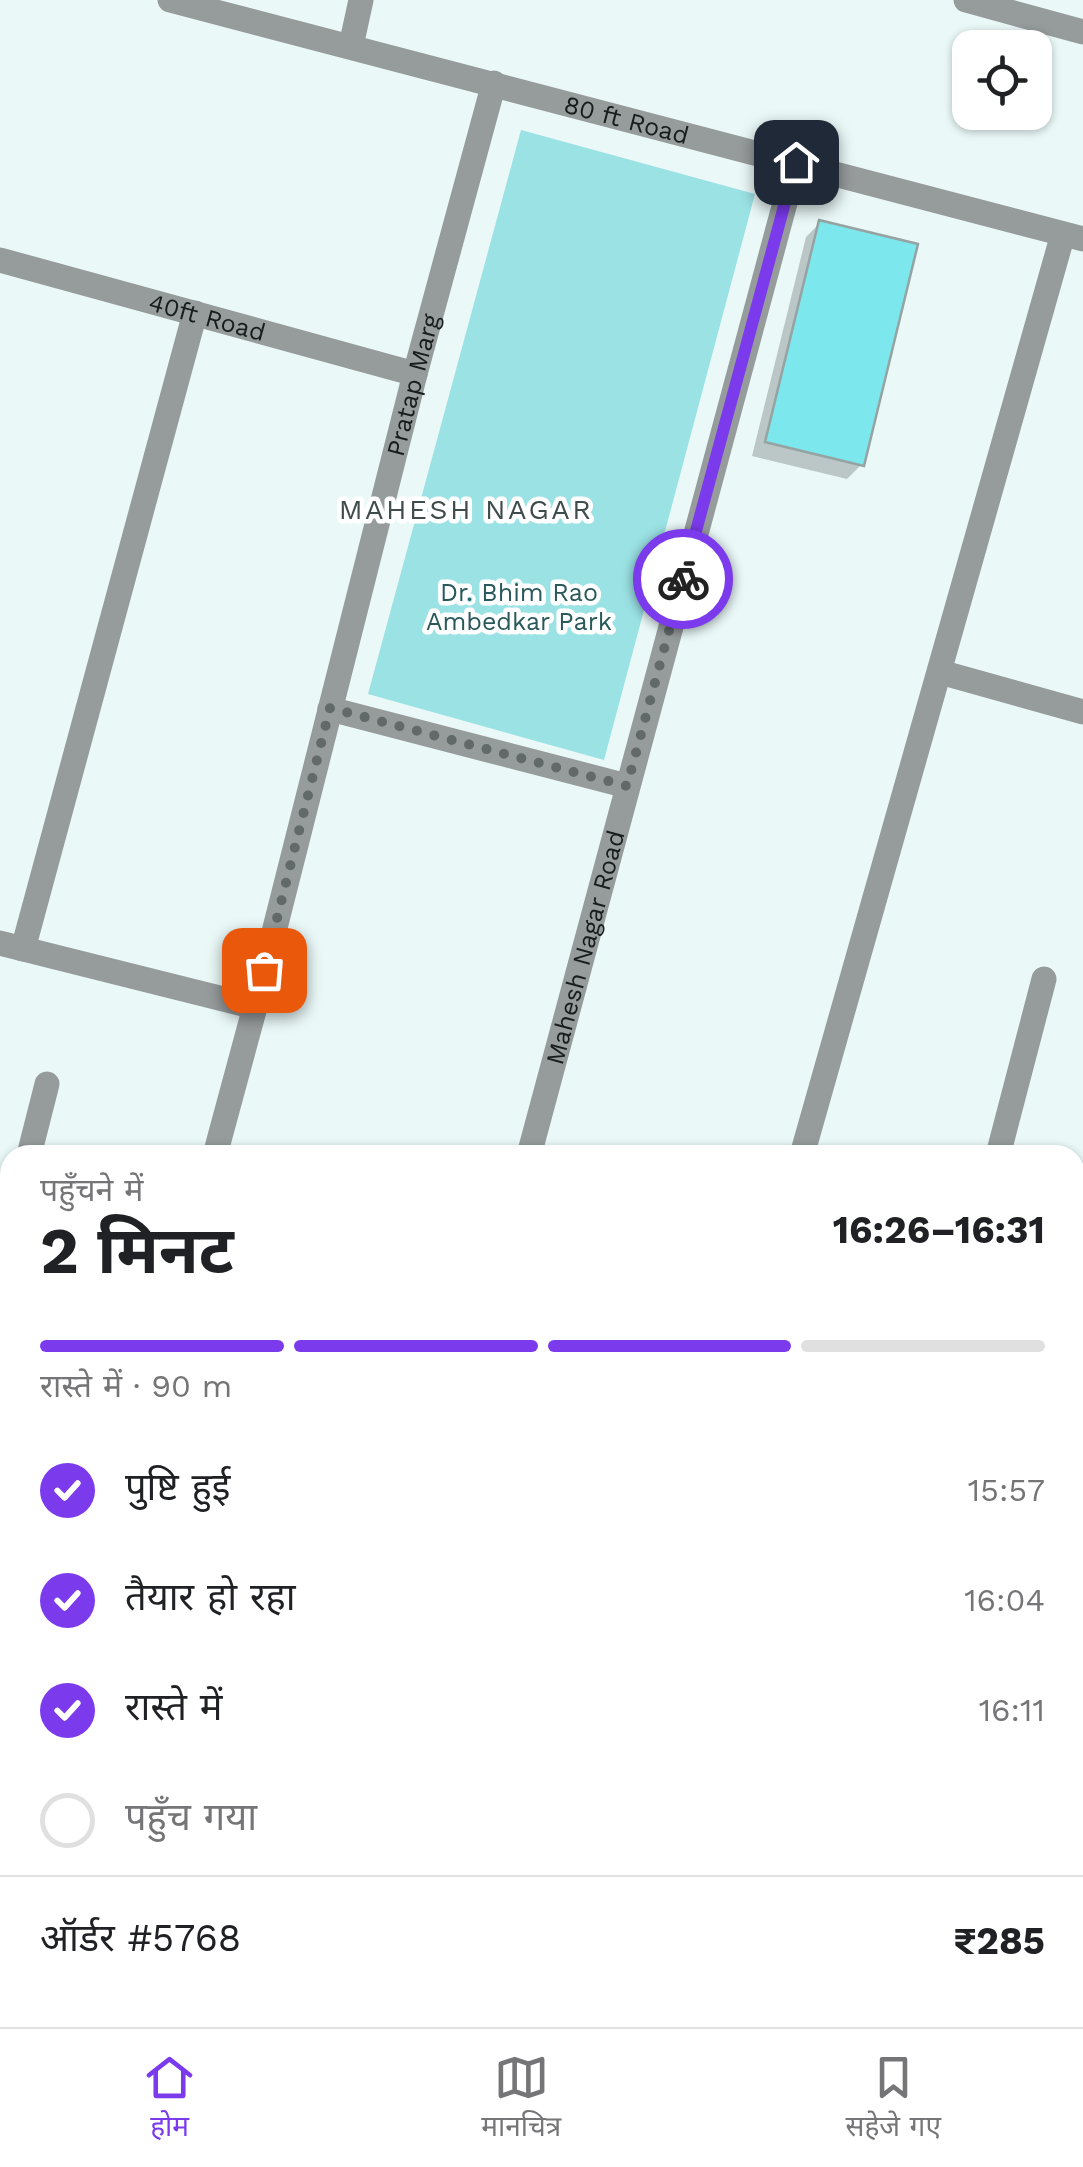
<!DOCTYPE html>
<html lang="hi">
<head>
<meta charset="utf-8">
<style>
	body { margin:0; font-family:"Work Sans","Noto Sans Devanagari",sans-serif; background:#f6f6f6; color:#202124; height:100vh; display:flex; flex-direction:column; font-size:38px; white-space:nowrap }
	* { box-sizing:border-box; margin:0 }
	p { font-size:32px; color:#757577 }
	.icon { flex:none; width:55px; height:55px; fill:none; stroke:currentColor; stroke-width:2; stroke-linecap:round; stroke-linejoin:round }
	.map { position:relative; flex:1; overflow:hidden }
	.sheet { position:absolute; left:0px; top:1145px; width:1085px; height:882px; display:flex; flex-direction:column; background:#fff; border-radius:30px 30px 0 0; box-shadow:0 2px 8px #0004 }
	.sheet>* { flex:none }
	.fabs { position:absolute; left:952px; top:30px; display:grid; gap:20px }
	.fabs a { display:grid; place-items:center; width:100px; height:100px; border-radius:20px; background:#fff; box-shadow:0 2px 8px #0004; font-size:50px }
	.pin { position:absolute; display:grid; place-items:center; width:85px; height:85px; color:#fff; margin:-42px; border-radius:20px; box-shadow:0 5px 15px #0006 }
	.courier { position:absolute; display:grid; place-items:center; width:100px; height:100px; margin:-50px; border:8px solid #7c3aed; border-radius:50%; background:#fff; color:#222; box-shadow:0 2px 12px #0007 }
	.headline em { font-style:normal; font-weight:700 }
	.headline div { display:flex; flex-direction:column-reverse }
	.headline { display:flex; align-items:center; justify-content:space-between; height:170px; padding:0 40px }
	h1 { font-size:65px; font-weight:700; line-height:75px }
	.bar { display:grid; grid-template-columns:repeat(4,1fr); gap:15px 10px; align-content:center; height:120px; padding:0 40px }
	.bar i { height:12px; border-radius:8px; background:#e0e0e0 }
	.bar .on { background:#7c3aed }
	.bar p { grid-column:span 4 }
	.line { display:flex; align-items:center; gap:25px; padding:0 40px; border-top:2px solid #e0e0e0 }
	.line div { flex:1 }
	ol { padding:0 40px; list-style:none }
	li { display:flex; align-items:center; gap:30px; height:110px }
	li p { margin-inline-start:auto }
	li .icon { padding:10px; border-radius:50%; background:#7c3aed; color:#fff; stroke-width:4 }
	li:last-child { color:#757577 }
	li i { width:55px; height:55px; border:5px solid #e0e0e0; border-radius:50% }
	.dock { display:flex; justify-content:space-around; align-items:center; height:140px; border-top:2px solid #e0e0e0; background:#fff; font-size:28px; color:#757577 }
	.dock a { display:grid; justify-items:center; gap:5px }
	.dock .on { color:#7c3aed }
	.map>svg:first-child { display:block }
	.green { fill:#9be2e5 }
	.shadow { fill:#0003 }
	.building { fill:#7ce7ec; stroke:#96a3a3; stroke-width:2.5 }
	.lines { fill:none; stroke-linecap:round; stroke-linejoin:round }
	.minor { stroke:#969b9b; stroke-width:25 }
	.tertiary { stroke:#969b9b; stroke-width:25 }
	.done { stroke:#616969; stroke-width:10; stroke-dasharray:0 18 }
	.route { stroke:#7c3aed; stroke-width:12 }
	.labels { text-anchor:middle; stroke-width:9; stroke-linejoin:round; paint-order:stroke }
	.street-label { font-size:25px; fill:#171c1c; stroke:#fff }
	.park-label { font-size:25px; fill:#2a595b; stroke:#fff }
	.neighbourhood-label { font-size:28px; letter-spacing:2.5px; fill:#404b4b; stroke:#fff }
</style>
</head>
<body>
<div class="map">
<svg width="1083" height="2027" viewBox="0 0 1083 2027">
	<rect width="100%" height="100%" fill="#eaf8f8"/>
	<path class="green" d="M 521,130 L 755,194 L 604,760 L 368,694 Z"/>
	<path class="shadow" d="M 820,223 L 861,465 L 847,479 L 752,456 L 806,237 Z"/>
	<path class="building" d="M 819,220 L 918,244 L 864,466 L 765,442 Z"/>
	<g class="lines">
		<g class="minor">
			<path d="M 966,0 L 1083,32"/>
			<path d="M 351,46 L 361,0"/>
			<path id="s1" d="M 0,260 L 415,374"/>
			<path d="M 940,672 L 1083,712"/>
			<path d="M 330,709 L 627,786"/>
			<path d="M 0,943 L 255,1007"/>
			<path d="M 23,949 L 195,313"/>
			<path d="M 29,1155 L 47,1084"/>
			<path id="s2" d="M 215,1155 L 255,1007 L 415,374 L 494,83"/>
			<path d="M 802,1155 L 1063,234"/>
			<path d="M 998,1155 L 1044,979"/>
			<path d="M 0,1272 L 10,1232"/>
			<path d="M 0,1351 L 10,1353"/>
			<path d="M 1075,1484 L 1083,1486"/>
			<path d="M 0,1585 L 10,1589"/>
			<path d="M 1075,1730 L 1083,1731"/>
			<path d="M 5,1880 L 10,1863"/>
			<path d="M 0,2005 L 10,1977"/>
			<path d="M 555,2027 L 558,2018"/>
			<path d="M 758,2027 L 762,2018"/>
		</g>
		<g class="tertiary">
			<path id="s3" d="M 170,0 L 1083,239"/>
			<path id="s4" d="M 529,1155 L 796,162"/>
			<path d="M 269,2027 L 272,2018"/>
		</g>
	</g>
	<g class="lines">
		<path class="done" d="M 264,970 L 330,708 L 627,786 L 683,579"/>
		<path class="route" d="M 683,579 L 796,162"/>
	</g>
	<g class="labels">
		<g class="street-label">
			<text dy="9" stroke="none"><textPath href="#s3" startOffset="472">80 ft Road</textPath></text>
			<text dy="9" stroke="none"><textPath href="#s1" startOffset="215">40ft Road</textPath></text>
			<text dy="9" stroke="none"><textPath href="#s2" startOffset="795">Pratap Marg</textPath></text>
			<text dy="9" stroke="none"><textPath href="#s4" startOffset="215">Mahesh Nagar Road</textPath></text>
		</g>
		<g class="park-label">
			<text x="519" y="601">Dr. Bhim Rao<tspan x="519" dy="29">Ambedkar Park</tspan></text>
		</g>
		<g class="neighbourhood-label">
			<text x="466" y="519">MAHESH NAGAR</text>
		</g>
	</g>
</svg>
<div class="fabs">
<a><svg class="icon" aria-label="locate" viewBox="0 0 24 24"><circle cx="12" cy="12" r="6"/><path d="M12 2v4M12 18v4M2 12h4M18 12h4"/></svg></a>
</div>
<div class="pin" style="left:264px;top:970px;background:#ea580c"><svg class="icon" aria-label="bag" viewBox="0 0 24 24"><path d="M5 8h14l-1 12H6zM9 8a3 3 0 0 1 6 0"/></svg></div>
<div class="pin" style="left:796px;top:162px;background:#1f2937"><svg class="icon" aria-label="home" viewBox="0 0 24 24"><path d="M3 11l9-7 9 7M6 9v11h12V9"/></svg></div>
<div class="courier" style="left:683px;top:579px"><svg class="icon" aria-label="bike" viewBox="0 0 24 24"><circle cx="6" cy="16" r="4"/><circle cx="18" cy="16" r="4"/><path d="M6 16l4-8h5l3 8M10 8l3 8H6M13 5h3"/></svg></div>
<section class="sheet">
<div class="headline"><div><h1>2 मिनट</h1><p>पहुँचने में</p></div><em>16:26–16:31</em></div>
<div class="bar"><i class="on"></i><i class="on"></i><i class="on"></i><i></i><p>रास्ते में · 90 m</p></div>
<ol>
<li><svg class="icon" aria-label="check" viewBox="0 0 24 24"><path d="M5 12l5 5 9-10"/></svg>पुष्टि हुई<p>15:57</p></li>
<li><svg class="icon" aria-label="check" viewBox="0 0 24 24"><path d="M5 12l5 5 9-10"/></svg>तैयार हो रहा<p>16:04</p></li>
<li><svg class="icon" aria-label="check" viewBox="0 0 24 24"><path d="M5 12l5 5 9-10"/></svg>रास्ते में<p>16:11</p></li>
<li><i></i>पहुँच गया</li>
</ol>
<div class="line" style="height:130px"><div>ऑर्डर #5768</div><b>₹285</b></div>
</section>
</div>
<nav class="dock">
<a class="on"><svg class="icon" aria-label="home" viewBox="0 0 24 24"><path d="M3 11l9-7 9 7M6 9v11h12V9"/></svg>होम</a>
<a><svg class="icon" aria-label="map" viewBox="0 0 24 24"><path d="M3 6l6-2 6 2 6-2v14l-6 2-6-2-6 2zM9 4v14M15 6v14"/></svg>मानचित्र</a>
<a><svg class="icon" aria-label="saved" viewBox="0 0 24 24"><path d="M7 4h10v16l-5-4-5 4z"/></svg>सहेजे गए</a>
</nav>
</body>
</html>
